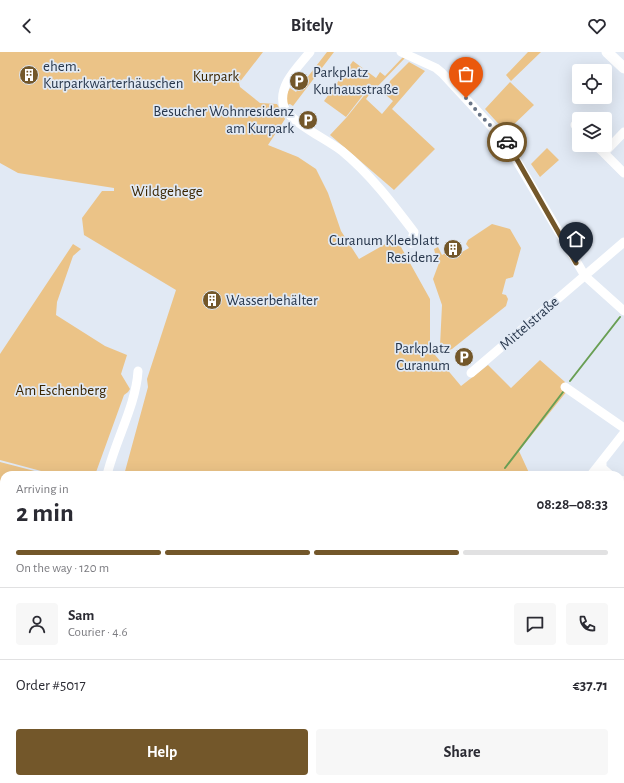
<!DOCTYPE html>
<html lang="en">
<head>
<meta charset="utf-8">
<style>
	body { margin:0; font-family:"Alegreya Sans",sans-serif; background:#f7f7f7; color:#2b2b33; height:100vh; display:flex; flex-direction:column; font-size:15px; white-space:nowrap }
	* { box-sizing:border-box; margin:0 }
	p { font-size:13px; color:#7c7c81 }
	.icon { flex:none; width:22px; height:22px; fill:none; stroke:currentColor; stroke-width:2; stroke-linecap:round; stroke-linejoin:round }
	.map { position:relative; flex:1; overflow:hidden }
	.side { position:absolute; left:0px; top:419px; width:624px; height:312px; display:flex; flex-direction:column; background:#fff; border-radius:12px 12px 0 0; box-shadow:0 4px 16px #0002 }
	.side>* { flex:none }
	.controls { position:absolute; left:572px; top:12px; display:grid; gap:8px }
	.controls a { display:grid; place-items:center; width:40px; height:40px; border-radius:4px; background:#fff; box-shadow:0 4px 16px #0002; font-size:20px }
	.pin { position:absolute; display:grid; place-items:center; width:34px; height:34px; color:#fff; margin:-41px -17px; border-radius:50% 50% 50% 0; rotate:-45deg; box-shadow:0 0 4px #0007 }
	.pin .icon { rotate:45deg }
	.courier { position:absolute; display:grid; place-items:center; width:40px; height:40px; margin:-20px; border:3px solid #73572a; border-radius:50%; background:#fff; color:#222; box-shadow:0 1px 5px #0007 }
	.overview em { font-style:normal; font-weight:700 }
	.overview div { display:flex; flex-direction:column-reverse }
	.overview { display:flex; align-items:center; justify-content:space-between; height:68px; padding:0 16px }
	h1 { font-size:26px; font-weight:700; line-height:30px }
	.bar { display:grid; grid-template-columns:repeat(4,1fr); gap:6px 4px; align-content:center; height:48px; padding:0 16px }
	.bar i { height:5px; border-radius:3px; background:#e1e1e2 }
	.bar .selected { background:#73572a }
	.bar p { grid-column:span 4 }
	.line { display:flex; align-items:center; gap:10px; padding:0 16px; border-top:1px solid #e1e1e2 }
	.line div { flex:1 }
	.round { display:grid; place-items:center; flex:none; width:42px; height:42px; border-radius:4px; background:#f7f7f7 }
	.action { display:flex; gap:8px; margin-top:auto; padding:8px 16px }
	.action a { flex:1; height:46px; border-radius:4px; background:#73572a; color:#fff; font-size:16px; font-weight:700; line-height:46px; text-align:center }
	.action a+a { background:#f7f7f7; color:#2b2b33 }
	header { display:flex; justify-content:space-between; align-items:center; height:52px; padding:0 16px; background:#fff; font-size:18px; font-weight:700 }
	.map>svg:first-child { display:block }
	.green { fill:#ebc387 }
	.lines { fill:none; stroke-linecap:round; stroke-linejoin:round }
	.stream { stroke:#699f54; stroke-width:2 }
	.minor { stroke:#fff; stroke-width:9 }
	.major { stroke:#fff; stroke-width:11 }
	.done { stroke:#697587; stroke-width:4; stroke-dasharray:0 7.2 }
	.route { stroke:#73572a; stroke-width:5 }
	.labels { text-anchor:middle; stroke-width:3.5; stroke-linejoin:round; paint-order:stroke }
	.poi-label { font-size:15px; fill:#28374c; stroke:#e1e9f4; text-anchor:start }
	.park-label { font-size:15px; fill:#3a2500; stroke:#e1e9f4 }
	.street-label { font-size:15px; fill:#28374c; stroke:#e1e9f4 }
</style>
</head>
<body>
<header><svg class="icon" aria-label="back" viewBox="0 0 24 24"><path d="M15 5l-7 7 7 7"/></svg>Bitely<svg class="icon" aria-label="heart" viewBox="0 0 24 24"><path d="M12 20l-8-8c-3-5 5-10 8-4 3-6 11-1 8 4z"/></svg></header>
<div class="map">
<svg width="624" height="731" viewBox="0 0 624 731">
	<rect width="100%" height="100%" fill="#e1e9f4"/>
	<path class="green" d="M 0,0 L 263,0 L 239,31 L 240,35 L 260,51 L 277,52 L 285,67 L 268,93 L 298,105 L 316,117 L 328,141 L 341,179 L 359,207 L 396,186 L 430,247 L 430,297 L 461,334 L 488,313 L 511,336 L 540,308 L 565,330 L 567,339 L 519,399 L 530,423 L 124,423 L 148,335 L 147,327 L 176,238 L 84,183 L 82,166 L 102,139 L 114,139 L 114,136 L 18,121 L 0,111 Z
		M 327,0 L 334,0 L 293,54 L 290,52 L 287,53 L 287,41 L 290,36 L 296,40 Z
		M 528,0 L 541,0 L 511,29 L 506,23 Z
		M 403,5 L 405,6 L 377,35 L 370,34 L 346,65 L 324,49 L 353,9 L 376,26 L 380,20 L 385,24 Z
		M 409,10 L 425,19 L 392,57 L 435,97 L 394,138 L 330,83 L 346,66 L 371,35 L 373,37 L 366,47 L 382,62 L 393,49 L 386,43 L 392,36 L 389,32 L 390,29 Z
		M 510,30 L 534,53 L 506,80 L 485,57 Z
		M 547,96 L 559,108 L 540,125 L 531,112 Z
		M 492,172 L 510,177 L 521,196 L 513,225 L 506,227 L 502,242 L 506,243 L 508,247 L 506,254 L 452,297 L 446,299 L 440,294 L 442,253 L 433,227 L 439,211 L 437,209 L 434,197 L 438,195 L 442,203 L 448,200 L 452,201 L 455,204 L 469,196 L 466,192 L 468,188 Z
		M 73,192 L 81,197 L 73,204 L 57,250 L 56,263 L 105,294 L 127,303 L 121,322 L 130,337 L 128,340 L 124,343 L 95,423 L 56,423 L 0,408 L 0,302 Z
		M 0,410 L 50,423 L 4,423 L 4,511 L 0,511 Z
		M 620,494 L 624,496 L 624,731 L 0,731 L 0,677 L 4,678 L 4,727 L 620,727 Z"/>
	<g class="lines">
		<path class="stream" d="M 570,329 L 620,265
			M 505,416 L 563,340"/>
		<path class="minor" d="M 310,0 C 298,15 277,34 284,55 C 290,70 328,88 342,99 C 370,122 392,151 414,180 L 411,191
			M 401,0 L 436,16 L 442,21 L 505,89 L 585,224 L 624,259
			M 575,73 L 579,77
			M 624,80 L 604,101 L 624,121
			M 595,93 L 604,101
			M 471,321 L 624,190
			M 565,335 L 624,376
			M 602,410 L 602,416 L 610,423
			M 107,423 C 115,389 136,353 138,319
			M 591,423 L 624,381
			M 620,428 L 624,429
			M 188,727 L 189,731"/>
		<path class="major" d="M 607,0 L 624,16"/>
	</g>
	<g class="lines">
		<path class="done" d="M 466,46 L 480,63 L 507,90"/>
		<path class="route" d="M 507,90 L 576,211"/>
	</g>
	<defs>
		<symbol id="building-disc" viewBox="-11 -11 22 22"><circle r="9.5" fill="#73572a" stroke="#e1e9f4"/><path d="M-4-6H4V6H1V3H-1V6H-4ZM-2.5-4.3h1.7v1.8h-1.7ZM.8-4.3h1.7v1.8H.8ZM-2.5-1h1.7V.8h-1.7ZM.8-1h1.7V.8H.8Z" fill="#fff"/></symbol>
		<symbol id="parking-disc" viewBox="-11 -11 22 22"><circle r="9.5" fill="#73572a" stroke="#e1e9f4"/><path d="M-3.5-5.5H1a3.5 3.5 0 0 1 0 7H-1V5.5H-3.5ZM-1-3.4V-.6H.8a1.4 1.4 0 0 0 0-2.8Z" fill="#fff"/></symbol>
	</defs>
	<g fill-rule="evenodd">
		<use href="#building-disc" x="18" y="12" width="22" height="22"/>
		<use href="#parking-disc" x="288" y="18" width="22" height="22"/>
		<use href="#parking-disc" x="297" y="57" width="22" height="22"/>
		<use href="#building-disc" x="442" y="186" width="22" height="22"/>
		<use href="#building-disc" x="201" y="237" width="22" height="22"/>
		<use href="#parking-disc" x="453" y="294" width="22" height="22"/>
	</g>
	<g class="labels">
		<g class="poi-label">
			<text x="43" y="19">ehem.<tspan x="43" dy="17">Kurparkwärterhäuschen</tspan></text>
			<text x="313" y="25">Parkplatz<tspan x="313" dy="17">Kurhausstraße</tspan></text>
			<text x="294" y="64" text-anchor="end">Besucher Wohnresidenz<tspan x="294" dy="17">am Kurpark</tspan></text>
			<text x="439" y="193" text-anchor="end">Curanum Kleeblatt<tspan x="439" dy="17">Residenz</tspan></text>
			<text x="226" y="253">Wasserbehälter</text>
			<text x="450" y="301" text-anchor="end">Parkplatz<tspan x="450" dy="17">Curanum</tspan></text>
		</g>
		<g class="park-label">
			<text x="216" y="29">Kurpark</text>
			<text x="167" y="144">Wildgehege</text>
			<text x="61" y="343">Am Eschenberg</text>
		</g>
		<g class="street-label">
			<text transform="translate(529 271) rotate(-41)" y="5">Mittelstraße</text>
		</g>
	</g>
</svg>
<div class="controls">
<a><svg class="icon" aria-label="locate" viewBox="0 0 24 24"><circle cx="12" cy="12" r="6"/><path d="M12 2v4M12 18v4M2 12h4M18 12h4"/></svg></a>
<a><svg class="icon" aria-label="layers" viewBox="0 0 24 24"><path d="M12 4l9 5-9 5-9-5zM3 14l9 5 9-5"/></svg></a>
</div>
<div class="pin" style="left:466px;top:46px;background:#ea580c"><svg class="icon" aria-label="bag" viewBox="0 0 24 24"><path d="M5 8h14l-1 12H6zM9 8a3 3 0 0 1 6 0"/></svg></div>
<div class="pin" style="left:576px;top:211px;background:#1f2937"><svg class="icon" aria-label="home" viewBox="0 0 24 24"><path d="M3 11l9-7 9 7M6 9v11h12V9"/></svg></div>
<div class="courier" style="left:507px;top:90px"><svg class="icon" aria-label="car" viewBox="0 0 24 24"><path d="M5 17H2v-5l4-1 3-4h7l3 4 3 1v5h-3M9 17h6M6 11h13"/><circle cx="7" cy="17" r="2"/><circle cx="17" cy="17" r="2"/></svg></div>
<section class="side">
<div class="overview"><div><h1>2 min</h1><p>Arriving in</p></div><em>08:28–08:33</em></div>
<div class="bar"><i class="selected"></i><i class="selected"></i><i class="selected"></i><i></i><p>On the way · 120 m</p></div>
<div class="line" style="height:72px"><a class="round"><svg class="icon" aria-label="person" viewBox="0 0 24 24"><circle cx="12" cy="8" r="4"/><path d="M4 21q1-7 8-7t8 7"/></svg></a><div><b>Sam</b><p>Courier · 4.6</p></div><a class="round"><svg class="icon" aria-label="chat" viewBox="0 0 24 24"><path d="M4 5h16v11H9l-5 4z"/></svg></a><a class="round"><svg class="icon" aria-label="phone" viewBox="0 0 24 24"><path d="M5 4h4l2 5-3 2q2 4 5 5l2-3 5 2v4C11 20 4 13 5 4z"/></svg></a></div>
<div class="line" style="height:52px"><div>Order #5017</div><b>€37.71</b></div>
<div class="action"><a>Help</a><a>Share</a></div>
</section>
</div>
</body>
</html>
